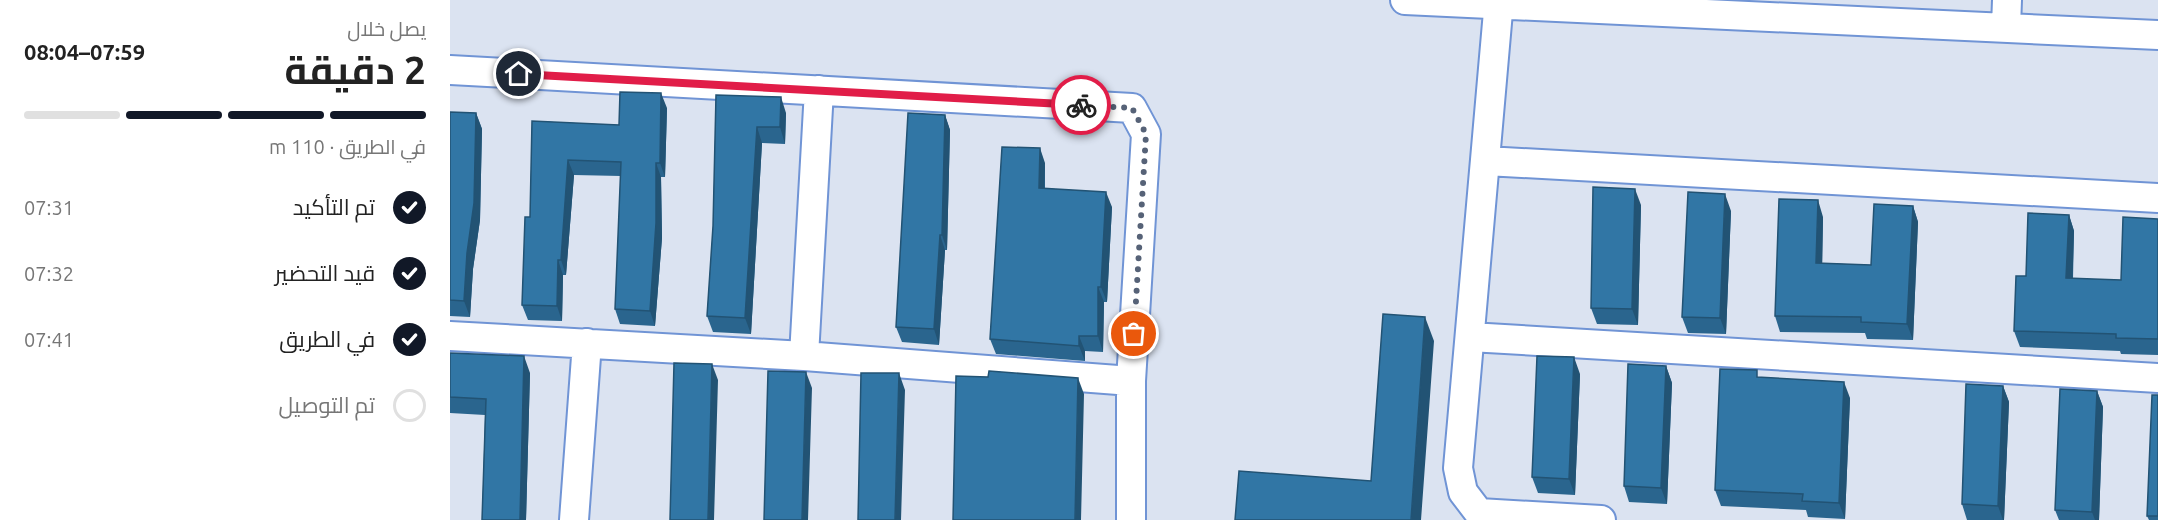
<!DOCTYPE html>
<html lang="ar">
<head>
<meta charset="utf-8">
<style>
	body { margin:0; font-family:Ubuntu,Cairo,sans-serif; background:#f6f6f6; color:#222; direction:rtl; height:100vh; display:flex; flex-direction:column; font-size:22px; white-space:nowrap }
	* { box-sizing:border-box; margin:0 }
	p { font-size:20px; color:#767676 }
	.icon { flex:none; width:33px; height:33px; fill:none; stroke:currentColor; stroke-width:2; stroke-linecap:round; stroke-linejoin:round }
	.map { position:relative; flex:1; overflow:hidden; direction:ltr }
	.side { display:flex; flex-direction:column; background:#fff; width:450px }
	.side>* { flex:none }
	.pin { position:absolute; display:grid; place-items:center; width:51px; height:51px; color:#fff; margin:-26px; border:3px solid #fff; border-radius:50%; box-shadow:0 2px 6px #0007 }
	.courier { position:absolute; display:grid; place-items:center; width:60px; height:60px; margin:-30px; border:4px solid #e11d48; border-radius:50%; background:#fff; color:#222; box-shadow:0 2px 8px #0007 }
	.overview em { font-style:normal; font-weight:700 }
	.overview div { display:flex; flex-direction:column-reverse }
	.overview { display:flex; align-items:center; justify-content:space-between; height:102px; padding:0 24px }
	h1 { font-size:39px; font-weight:700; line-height:45px }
	.bar { display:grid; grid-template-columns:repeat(4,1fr); gap:9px 6px; align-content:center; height:72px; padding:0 24px }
	.bar i { height:8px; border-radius:4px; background:#e0e0e0 }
	.bar .active { background:#111827 }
	.bar p { grid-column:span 4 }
	ol { padding:0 24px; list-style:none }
	li { display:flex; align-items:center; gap:18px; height:66px }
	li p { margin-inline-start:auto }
	li .icon { padding:6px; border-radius:50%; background:#111827; color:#fff; stroke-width:4 }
	li:last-child { color:#767676 }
	li i { width:33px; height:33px; border:3px solid #e0e0e0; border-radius:50% }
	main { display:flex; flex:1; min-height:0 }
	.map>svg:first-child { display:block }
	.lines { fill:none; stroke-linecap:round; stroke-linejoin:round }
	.street-casing { stroke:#7094d5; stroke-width:32 }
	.street { stroke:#fff; stroke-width:28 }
	.wall { fill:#2a658e }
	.shaded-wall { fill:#225374 }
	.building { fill:#3176a5; stroke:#225374; stroke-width:1.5 }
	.done { stroke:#566277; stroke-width:6; stroke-dasharray:0 10.8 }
	.route { stroke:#e11d48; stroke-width:8 }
</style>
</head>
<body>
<main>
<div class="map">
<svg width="1708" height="520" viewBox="0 0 1708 520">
	<rect width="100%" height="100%" fill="#dbe3f1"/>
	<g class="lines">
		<defs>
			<path id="street" d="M 955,0 L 1708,35
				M 1049,0 L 1008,468 L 1013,492 L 1029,513 L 1151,520
				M 1556,27 L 1557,0
				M 0,70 L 682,108 L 696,134 L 681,381 L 681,520
				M 1036,161 L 1708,198
				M 0,336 L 354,356 L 681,381
				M 1020,337 L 1708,378
				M 354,356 L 369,90
				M 124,520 L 137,343"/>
		</defs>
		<use href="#street" class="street-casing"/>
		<use href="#street" class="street"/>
	</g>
	<path class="wall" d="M 266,95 L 336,113 L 335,144 L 312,143 L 301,334 L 263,332 L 257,316 L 263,226 Z
		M 217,108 L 215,177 L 211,177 L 212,238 L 205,326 L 170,324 L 165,309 L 171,176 L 124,175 L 116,275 L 113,275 L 112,321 L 78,320 L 72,305 L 80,217 L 82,121 L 169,125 Z
		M 0,112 L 26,113 L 32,129 L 30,220 L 23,269 L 20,317 L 0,316 Z
		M 495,115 L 500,130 L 497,250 L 495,250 L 489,345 L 452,342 L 446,327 Z
		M 595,163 L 595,188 L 662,207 L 657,302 L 654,302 L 653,352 L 635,351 L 635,361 L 546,354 L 540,339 Z
		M 1191,205 L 1188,325 L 1147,324 L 1141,308 Z
		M 1463,206 L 1468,222 L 1463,340 L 1417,339 L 1415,333 L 1330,332 L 1325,316 L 1373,217 L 1372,263 L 1421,265 Z
		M 1281,211 L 1276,334 L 1238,333 L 1232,317 Z
		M 1619,215 L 1624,231 L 1623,279 L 1671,280 L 1708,219 L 1708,355 L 1671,354 L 1670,351 L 1570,347 L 1564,331 L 1576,276 Z
		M 0,353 L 80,373 L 76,520 L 32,520 L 35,415 L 0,413 Z
		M 1216,366 L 1222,383 L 1217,504 L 1179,502 L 1174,486 Z
		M 1130,374 L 1125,495 L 1088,493 L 1082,477 Z
		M 1310,378 L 1400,398 L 1395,519 L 1358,517 L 1356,510 L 1271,506 L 1265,490 Z
		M 1553,386 L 1559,402 L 1554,520 L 1517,520 L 1512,504 Z
		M 1647,391 L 1653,407 L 1649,520 L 1609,520 L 1605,510 Z
		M 1708,395 L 1708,520 L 1699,520 L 1697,516 Z"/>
	<path class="shaded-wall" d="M 211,93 L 217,108 L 215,177 L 210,163 Z
		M 331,97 L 336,113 L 335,144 L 330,127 Z
		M 26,113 L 32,129 L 30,220 L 23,269 L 20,317 L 14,301 Z
		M 495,115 L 500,130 L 497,250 L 492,235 Z
		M 307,127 L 312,143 L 301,334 L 295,318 Z
		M 590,148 L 595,163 L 594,203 L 589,188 Z
		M 118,160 L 124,175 L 116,275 L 111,260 Z
		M 206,163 L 211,177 L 212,238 L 205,326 L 200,311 Z
		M 1185,189 L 1191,205 L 1188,325 L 1182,309 Z
		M 656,192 L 662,207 L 657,302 L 651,287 Z
		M 1275,194 L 1281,211 L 1276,334 L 1270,318 Z
		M 1368,200 L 1373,217 L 1372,279 L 1366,263 Z
		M 1463,206 L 1468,222 L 1463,340 L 1457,324 Z
		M 1619,215 L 1624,231 L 1622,295 L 1616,278 Z
		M 490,235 L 495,250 L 489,345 L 484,329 Z
		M 108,260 L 113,275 L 112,321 L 107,306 Z
		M 648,287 L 654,302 L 653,352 L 648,336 Z
		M 975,317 L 984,341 L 971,520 L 961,520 Z
		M 629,336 L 635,351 L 635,361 L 629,346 Z
		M 74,356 L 80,373 L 76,520 L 70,520 Z
		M 1124,357 L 1130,374 L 1125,495 L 1119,479 Z
		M 262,364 L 268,380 L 264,520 L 258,520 Z
		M 1216,366 L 1222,383 L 1217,504 L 1211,488 Z
		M 356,372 L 362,388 L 358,520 L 352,520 Z
		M 449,373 L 455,390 L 451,520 L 445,520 Z
		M 628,378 L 634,394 L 631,520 L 625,520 Z
		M 1394,382 L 1400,398 L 1395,519 L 1389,503 Z
		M 1553,386 L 1559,402 L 1554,520 L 1553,520 L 1548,506 Z
		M 1647,391 L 1653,407 L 1649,520 L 1645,520 L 1642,512 Z"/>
	<path class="building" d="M 170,92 L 211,93 L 210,163 L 206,163 L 206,223 L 200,311 L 165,309 L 171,162 L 118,160 L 111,260 L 108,260 L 107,306 L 72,305 L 75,217 L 80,217 L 82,121 L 169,125 Z
		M 266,95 L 331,97 L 330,127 L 307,127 L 295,318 L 257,316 L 263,226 Z
		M 0,112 L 26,113 L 24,203 L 17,253 L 14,301 L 0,300 Z
		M 458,113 L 495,115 L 492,235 L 490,235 L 484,329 L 446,327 Z
		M 552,147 L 590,148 L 589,188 L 656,192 L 651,287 L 648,287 L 648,336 L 629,336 L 629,346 L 540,339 Z
		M 1143,187 L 1185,189 L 1182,309 L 1141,308 Z
		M 1238,192 L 1275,194 L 1270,318 L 1232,317 Z
		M 1329,199 L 1368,200 L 1366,263 L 1421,265 L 1424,204 L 1463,206 L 1457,324 L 1411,322 L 1411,317 L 1325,316 Z
		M 1578,213 L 1619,215 L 1616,278 L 1671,280 L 1673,217 L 1708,219 L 1708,339 L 1666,338 L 1666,334 L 1564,331 L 1566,276 L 1576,276 Z
		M 933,314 L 975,317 L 961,520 L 785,520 L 789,471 L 921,481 Z
		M 0,353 L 74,356 L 70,520 L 32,520 L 36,399 L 0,397 Z
		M 1087,356 L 1124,357 L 1119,479 L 1082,477 Z
		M 224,363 L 262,364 L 258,520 L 220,520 Z
		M 1178,364 L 1216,366 L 1211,488 L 1174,486 Z
		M 1270,369 L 1307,370 L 1307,377 L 1394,382 L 1389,503 L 1352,501 L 1353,494 L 1265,490 Z
		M 318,371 L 356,372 L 352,520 L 314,520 Z
		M 539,371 L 628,378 L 625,520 L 503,520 L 506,376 L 538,377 Z
		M 411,373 L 449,373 L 445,520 L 408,520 Z
		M 1516,384 L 1553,386 L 1548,506 L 1512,504 Z
		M 1610,389 L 1647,391 L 1642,512 L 1605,510 Z
		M 1702,395 L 1708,395 L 1708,516 L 1697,516 Z"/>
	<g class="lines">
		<path class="done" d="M 631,105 L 682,108 L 696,134 L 684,334"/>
		<path class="route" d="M 69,74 L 631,105"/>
	</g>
</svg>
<div class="pin" style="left:684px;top:334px;background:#ea580c"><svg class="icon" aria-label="bag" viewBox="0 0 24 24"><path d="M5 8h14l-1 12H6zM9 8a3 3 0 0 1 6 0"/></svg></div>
<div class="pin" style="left:69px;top:74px;background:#1f2937"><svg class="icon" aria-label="home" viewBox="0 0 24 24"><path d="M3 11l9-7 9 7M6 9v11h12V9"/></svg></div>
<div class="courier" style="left:631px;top:105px"><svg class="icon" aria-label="bike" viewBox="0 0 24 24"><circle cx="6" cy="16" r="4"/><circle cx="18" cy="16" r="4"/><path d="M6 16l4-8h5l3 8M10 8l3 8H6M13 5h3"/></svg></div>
</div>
<section class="side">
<div class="overview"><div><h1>2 دقيقة</h1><p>يصل خلال</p></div><em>07:59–08:04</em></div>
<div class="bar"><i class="active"></i><i class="active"></i><i class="active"></i><i></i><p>في الطريق · 110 m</p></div>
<ol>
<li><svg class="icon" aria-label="check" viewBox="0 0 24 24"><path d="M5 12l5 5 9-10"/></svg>تم التأكيد<p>07:31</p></li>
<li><svg class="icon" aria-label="check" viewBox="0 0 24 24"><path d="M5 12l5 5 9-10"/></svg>قيد التحضير<p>07:32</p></li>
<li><svg class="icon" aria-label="check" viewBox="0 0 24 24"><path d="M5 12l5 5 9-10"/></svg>في الطريق<p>07:41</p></li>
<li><i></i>تم التوصيل</li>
</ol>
</section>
</main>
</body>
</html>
